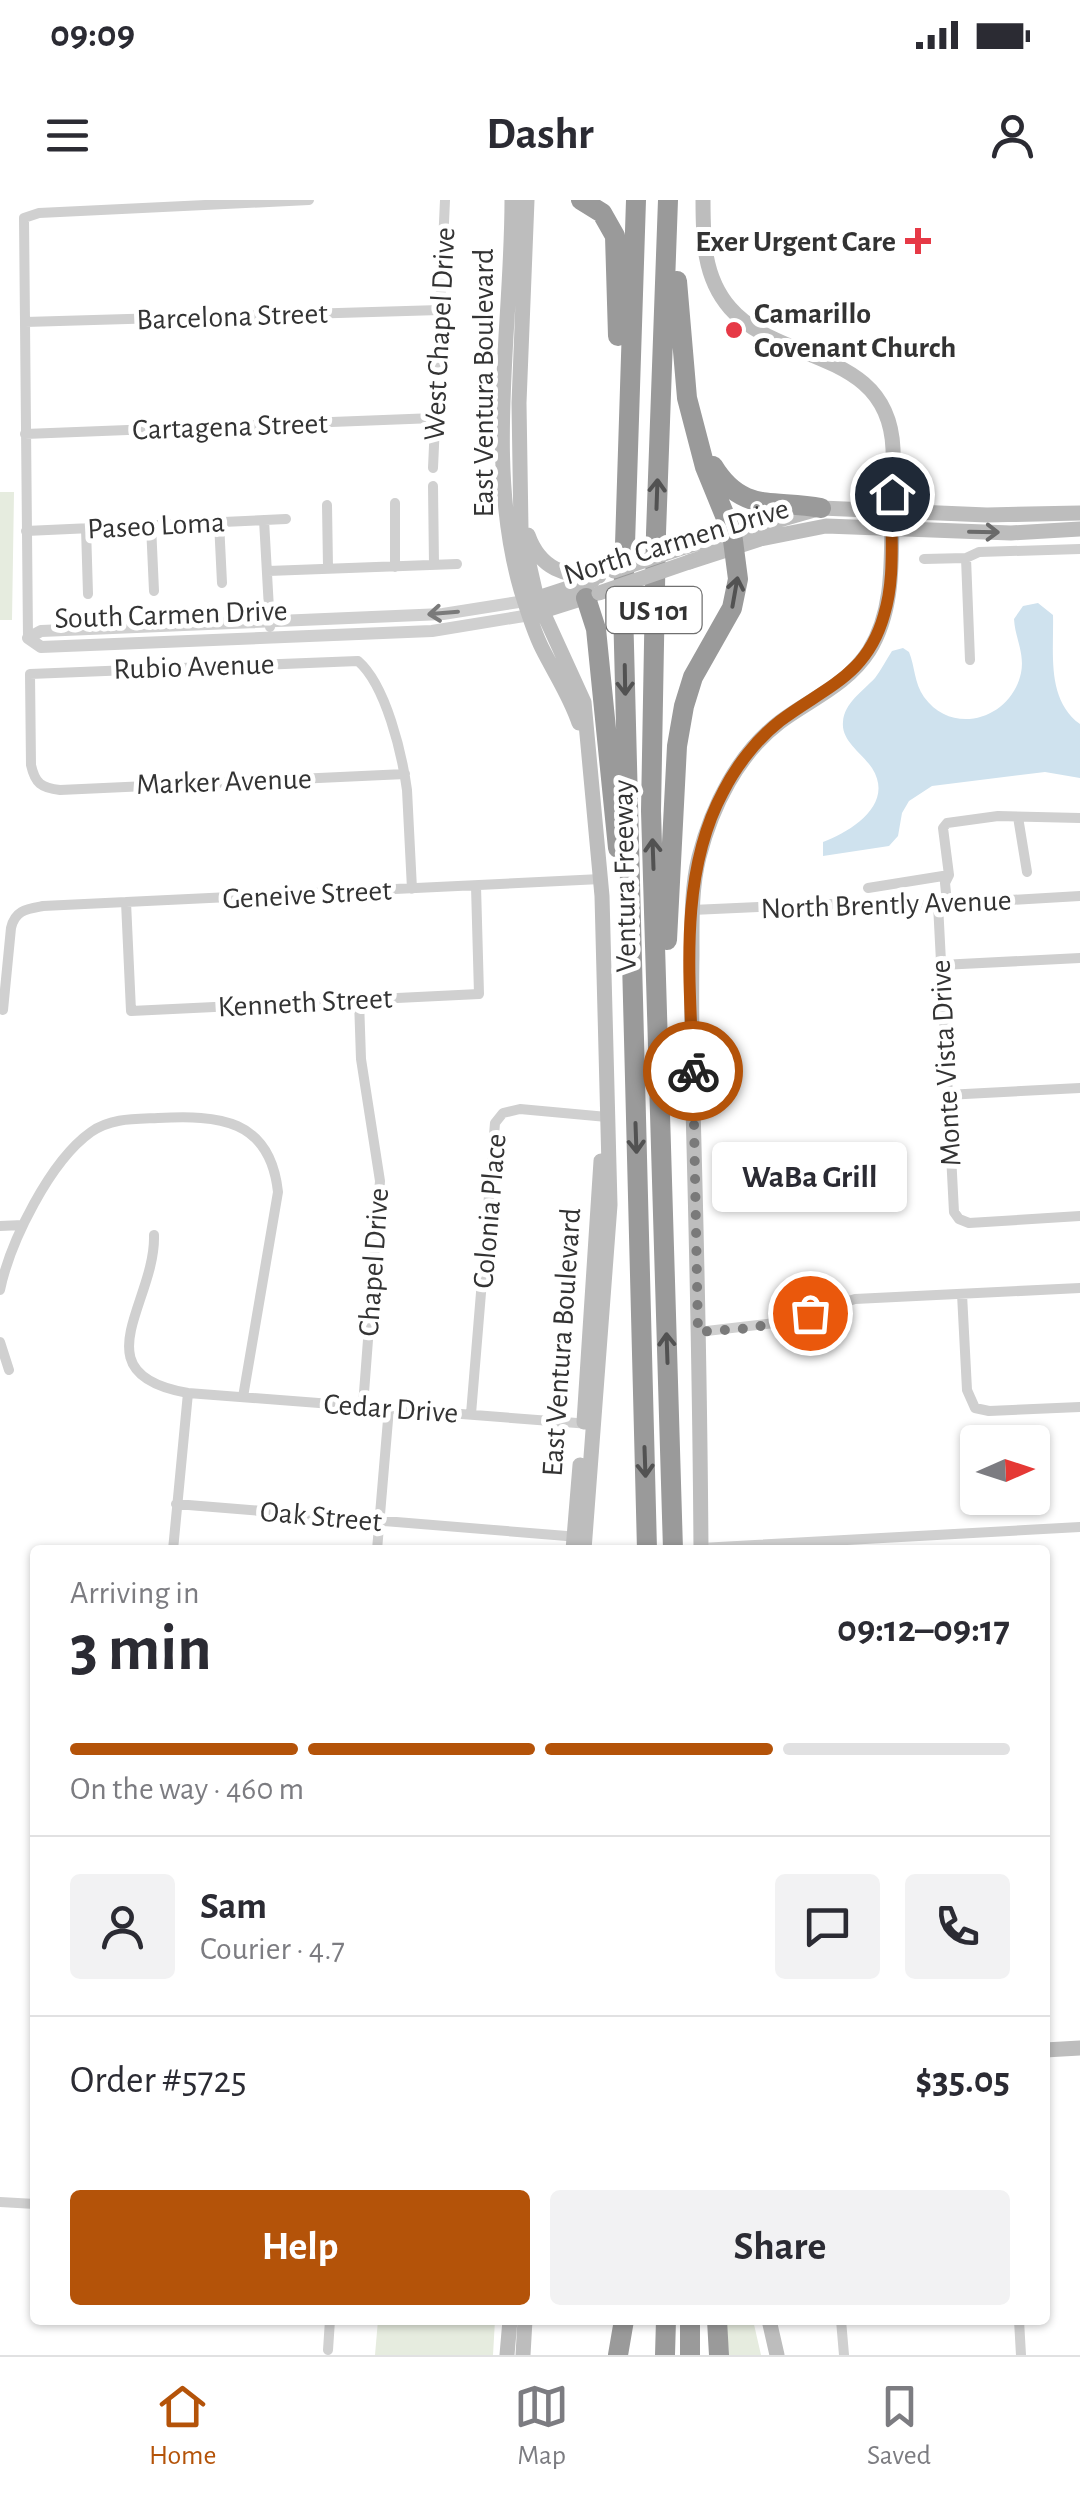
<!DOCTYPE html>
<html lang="en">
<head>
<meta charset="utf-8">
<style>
	body { margin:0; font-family:"Alegreya Sans",sans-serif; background:#f2f2f3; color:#2b2b33; height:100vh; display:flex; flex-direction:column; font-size:38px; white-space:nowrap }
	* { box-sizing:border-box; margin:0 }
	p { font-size:32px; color:#7c7c81 }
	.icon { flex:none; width:55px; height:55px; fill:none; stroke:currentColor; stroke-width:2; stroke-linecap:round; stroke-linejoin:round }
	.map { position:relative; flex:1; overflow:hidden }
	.drawer { position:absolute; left:30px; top:1345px; width:1020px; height:780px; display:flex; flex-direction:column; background:#fff; border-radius:10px; box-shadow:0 2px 8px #0004 }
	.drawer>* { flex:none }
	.needle { width:65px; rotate:87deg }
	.tools { position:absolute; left:960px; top:1225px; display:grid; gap:20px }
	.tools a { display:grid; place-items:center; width:90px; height:90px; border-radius:10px; background:#fff; box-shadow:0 2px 8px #0004; font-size:50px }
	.pin { position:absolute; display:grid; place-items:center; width:85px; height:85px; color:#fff; margin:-42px; border:5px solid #fff; border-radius:50%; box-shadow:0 2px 10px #0007 }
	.courier { position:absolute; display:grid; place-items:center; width:100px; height:100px; margin:-50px; border:8px solid #b45309; border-radius:50%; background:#fff; color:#222; box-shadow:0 2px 12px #0007 }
	.bubble { position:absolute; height:70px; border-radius:10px; background:#fff; box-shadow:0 2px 8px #0004; font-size:32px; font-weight:700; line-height:70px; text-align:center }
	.head em { font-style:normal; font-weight:700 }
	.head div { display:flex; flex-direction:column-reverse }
	.head { display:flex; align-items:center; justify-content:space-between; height:170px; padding:0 40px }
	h1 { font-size:65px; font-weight:700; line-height:75px }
	.bar { display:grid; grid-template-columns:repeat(4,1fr); gap:15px 10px; align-content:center; height:120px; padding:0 40px }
	.bar i { height:12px; border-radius:8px; background:#e1e1e2 }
	.bar .selected { background:#b45309 }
	.bar p { grid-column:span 4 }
	.line { display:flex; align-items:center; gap:25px; padding:0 40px; border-top:2px solid #e1e1e2 }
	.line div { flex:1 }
	.round { display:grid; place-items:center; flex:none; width:105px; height:105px; border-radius:10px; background:#f2f2f3 }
	.button { display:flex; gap:20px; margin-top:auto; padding:20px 40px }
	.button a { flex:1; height:115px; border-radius:10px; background:#b45309; color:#fff; font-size:40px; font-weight:700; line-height:115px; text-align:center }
	.button a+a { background:#f2f2f3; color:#2b2b33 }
	.status { display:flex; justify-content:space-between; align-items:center; height:70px; padding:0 50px; background:#fff; direction:ltr }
	.status svg { height:28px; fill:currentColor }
	header { display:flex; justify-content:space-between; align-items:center; height:130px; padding:0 40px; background:#fff; font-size:45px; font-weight:700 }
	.menu { display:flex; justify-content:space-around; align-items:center; height:140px; border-top:2px solid #e1e1e2; background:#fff; font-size:28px; color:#7c7c81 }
	.menu a { display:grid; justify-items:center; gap:5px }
	.menu .selected { color:#b45309 }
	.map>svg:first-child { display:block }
	.green { fill:#e6ecdf }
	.water { fill:#cfe2ee }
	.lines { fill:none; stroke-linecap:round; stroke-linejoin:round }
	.minor { stroke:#d0d0d0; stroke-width:10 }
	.tertiary { stroke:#d0d0d0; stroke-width:12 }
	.secondary { stroke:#bdbdbd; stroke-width:15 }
	.motorway { stroke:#9a9a9a; stroke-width:20 }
	.secondary-bridge { stroke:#bdbdbd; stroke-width:15 }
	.oneway { stroke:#525252 }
	.oneway2 { stroke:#6a6a6a }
	.oneway3 { stroke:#7a7a7a }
	.done { stroke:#7a7a7a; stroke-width:10; stroke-dasharray:0 18 }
	.route { stroke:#b45309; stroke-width:12 }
	.poi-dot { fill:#e63946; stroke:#fff; stroke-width:4 }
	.labels { text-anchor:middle; stroke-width:10; stroke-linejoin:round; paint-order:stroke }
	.shield { fill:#fff; stroke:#707070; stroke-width:2.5 }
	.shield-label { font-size:28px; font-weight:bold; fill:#333 }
	.poi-label { font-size:30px; font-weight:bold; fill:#333; stroke:#fff; text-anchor:end }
	.street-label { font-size:30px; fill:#333; stroke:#fff }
</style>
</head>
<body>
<div class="status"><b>09:09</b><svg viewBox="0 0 49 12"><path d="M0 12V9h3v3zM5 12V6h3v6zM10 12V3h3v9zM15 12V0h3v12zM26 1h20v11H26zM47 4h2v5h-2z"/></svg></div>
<header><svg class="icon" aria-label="menu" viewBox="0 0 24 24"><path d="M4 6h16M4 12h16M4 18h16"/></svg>Dashr<svg class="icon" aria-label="person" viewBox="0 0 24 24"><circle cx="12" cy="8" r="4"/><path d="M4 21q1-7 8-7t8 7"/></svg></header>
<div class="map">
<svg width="1080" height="2155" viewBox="0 0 1080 2155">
	<rect width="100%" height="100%" fill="#fff"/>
	<path class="green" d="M 0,292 L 14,292 L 12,420 L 0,420 Z
		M 378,2120 L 495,2120 L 493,2155 L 375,2155 Z
		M 726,2120 L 753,2120 L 761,2155 L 729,2155 Z"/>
	<path class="water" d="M 1038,403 L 1053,415 C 1054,453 1046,499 1080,524 L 1080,578 L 1045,572 L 932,586 L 909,601 L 902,613 L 898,636 L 889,646 L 823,656 L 823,642 C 852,631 895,604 872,568 C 862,553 841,541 843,522 C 844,503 863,491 875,478 C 881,470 886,460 892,451 L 903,448 L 909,452 C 915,466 914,483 924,497 C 953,537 1011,519 1021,473 C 1025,453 1015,438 1014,419 L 1023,406 Z"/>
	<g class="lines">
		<path class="minor" d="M 25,122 L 440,110
			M 25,234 L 435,218
			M 433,268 L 445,0
			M 433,286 L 434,365
			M 395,303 L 395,367
			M 327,305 L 328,367
			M 264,320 L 270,427
			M 219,322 L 222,383
			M 151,325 L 154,391
			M 86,328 L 88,394
			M 26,331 L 286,319
			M 966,358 L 970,460
			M 924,359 L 966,358 L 979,352 L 1080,349
			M 268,371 L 457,364
			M 28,438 L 24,18 L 39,13 L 309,0
			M 405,574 L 60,590 C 41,588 35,583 31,565 L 30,474 L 358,461 C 386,485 402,554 407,590 L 412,689
			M 1018,617 L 1027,672
			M 868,688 L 949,675
			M 126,702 L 131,811 L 479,794 L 476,686
			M 947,703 L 945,683 L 949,675 L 943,628 L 947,623 L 998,616 L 1080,618
			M 938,704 L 954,1012 L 959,1019 L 969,1023 L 1080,1016
			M 692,710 L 829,704 L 889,707 L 1080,696
			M 941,765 L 1080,758
			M 359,800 L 361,859 L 380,981 L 363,1206
			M 3,810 L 11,728 C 15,710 27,709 43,706 L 601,679
			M 946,895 L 1080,888
			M 0,1026 L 23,1025
			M 154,1035 C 156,1103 78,1174 188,1193 L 590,1224
			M 0,1090 C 10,1042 50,961 91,932 C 111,918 134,919 158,918 C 218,915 270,918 278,992 L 243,1197
			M 962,1094 L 967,1190 L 975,1208 L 989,1211 L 1080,1207
			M 698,1132 L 783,1122 L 855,1099 L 1080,1088
			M 0,1142 L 9,1170
			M 471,1214 L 495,923 L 503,913 L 520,909 L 607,917
			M 176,1304 L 579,1337
			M 701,1348 L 1080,1327
			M 173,1350 L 188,1193
			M 377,1350 L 389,1208
			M 0,2002 L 35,2004
			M 841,2120 L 844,2155
			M 1019,2120 L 1021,2155
			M 328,2150 L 330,2120"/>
		<path class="tertiary" d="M 525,401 L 443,414 L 41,431 L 28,438 L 41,447 L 432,431 L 530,415"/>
		<path class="secondary" d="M 512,0 C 512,128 485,265 521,390 C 527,409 533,430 542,448 C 555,474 570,496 579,523
			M 527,0 L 519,203 L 521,329 L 537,399 L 584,502 L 602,696 L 610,1005 L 584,1350
			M 528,335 C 540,369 565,377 599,376
			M 688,346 L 821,308 L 987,315 L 1080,313
			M 689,362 L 760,339 L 826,326 L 1011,333 L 1080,329
			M 529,401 L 593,380
			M 533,414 L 593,395
			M 584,1222 L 601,961
			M 573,1350 L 580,1265
			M 701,1350 C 700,1203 697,1055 693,908 C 692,857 691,806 692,755 C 692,722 691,689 699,657 C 712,606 738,554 780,522 C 811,499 847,485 869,451 C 895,409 891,358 892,310 C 892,290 894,270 893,249 C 889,148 779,165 730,108 C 703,77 703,38 703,0
			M 1045,1850 L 1080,1848
			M 769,2120 L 777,2155
			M 507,2155 L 510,2120
			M 523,2155 L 525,2120"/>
		<path class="motorway" d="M 581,0 L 602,13 L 615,36 L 618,136
			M 636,0 L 623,407 L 647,1350
			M 668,0 L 656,333 L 651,611 L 673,1350
			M 713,266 C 742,314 774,299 821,308
			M 586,398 L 596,429 L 618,648
			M 667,740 L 677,546 L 684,506 L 693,477 L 732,408 L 738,379 L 732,333 L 705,267 L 687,198 L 677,81
			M 717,2120 L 719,2155
			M 618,2155 L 624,2120
			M 665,2155 L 666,2120
			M 690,2155 L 690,2120"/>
		<path class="secondary-bridge" d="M 614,371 L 688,346
			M 599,393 L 689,362"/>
	</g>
	<defs><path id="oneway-shaft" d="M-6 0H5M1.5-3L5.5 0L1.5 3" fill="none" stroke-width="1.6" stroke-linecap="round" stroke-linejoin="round" transform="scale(2.5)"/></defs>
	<g class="oneway">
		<use href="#oneway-shaft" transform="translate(657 294) rotate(-88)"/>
		<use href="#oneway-shaft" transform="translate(735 392) rotate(-80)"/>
		<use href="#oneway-shaft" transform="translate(625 480) rotate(89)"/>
		<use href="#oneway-shaft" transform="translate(653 654) rotate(-92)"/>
		<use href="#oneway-shaft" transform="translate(636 938) rotate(88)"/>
		<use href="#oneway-shaft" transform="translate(667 1148) rotate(-92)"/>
		<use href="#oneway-shaft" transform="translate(645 1262) rotate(88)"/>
	</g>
	<use class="oneway2" href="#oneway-shaft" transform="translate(984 332) rotate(1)"/>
	<use class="oneway3" href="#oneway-shaft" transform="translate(443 413) rotate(175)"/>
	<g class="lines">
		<path class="done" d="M 693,871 L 698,1132 L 753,1128 L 810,1113"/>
		<path class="route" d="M 693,871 C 690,780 678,676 723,592 C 736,566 757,539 780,521 C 825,487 867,476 884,415 C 896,376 890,334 892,294"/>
	</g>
	<g class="poi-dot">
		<path d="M913 26h10v10h10v10h-10v10h-10v-10h-10v-10h10z"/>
		<circle cx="734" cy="130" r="10"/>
	</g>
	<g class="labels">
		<rect class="shield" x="606.5" y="387" width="95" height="46" rx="8"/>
		<g class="shield-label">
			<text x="654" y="420">US 101</text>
		</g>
		<g class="poi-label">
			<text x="896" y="51">Exer Urgent Care</text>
			<text x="754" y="123" text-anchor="start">Camarillo<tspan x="754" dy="34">Covenant Church</tspan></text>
		</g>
		<g class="street-label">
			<text transform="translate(232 116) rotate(-2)" y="10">Barcelona Street</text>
			<text transform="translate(439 134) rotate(-87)" y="10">West Chapel Drive</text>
			<text transform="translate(483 183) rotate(-90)" y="10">East Ventura Boulevard</text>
			<text transform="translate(230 226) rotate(-2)" y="10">Cartagena Street</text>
			<text transform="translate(156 325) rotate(-3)" y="10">Paseo Loma</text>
			<text transform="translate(676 341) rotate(-17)" y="10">North Carmen Drive</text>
			<text transform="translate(171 414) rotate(-2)" y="10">South Carmen Drive</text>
			<text transform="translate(194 466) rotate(-2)" y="10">Rubio Avenue</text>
			<text transform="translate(224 581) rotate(-2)" y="10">Marker Avenue</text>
			<text transform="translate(624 676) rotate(-91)" y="10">Ventura Freeway</text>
			<text transform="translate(307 694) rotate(-3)" y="10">Geneive Street</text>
			<text transform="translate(886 704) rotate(-2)" y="10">North Brently Avenue</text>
			<text transform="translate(305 802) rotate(-3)" y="10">Kenneth Street</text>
			<text transform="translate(945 863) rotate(-93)" y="10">Monte Vista Drive</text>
			<text transform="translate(489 1011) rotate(-85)" y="10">Colonia Place</text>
			<text transform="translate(373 1062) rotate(-86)" y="10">Chapel Drive</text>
			<text transform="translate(561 1142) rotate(-86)" y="10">East Ventura Boulevard</text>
			<text transform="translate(391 1208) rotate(4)" y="10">Cedar Drive</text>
			<text transform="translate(321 1316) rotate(5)" y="10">Oak Street</text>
		</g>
	</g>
</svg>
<div class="tools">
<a><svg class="needle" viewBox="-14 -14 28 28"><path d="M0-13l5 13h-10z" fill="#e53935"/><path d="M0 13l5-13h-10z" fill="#7c7c81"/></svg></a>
</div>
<div class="pin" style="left:810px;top:1113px;background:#ea580c"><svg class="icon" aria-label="bag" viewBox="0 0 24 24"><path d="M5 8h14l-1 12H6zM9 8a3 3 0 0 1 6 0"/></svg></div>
<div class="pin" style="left:892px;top:294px;background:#1f2937"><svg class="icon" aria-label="home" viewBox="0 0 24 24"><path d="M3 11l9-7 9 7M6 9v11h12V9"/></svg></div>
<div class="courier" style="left:693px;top:871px"><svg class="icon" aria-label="bike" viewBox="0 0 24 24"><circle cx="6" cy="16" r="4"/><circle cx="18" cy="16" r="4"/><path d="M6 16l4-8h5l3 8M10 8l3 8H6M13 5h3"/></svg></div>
<div class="bubble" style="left:712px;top:942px;width:195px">WaBa Grill</div>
<section class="drawer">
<div class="head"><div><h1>3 min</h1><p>Arriving in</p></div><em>09:12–09:17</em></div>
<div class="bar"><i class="selected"></i><i class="selected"></i><i class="selected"></i><i></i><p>On the way · 460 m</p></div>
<div class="line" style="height:180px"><a class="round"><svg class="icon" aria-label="person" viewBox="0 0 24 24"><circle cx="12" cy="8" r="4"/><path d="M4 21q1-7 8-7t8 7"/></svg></a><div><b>Sam</b><p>Courier · 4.7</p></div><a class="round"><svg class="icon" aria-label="chat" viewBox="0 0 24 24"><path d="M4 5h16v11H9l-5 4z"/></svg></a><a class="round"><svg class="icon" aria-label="phone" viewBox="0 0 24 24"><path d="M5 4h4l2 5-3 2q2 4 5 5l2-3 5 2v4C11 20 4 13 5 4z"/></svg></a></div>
<div class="line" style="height:130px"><div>Order #5725</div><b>$35.05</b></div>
<div class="button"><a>Help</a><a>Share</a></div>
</section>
</div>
<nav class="menu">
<a class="selected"><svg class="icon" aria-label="home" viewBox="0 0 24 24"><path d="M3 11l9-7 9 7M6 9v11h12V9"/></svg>Home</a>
<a><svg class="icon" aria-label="map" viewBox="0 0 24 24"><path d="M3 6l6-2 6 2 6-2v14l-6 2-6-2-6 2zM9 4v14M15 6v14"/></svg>Map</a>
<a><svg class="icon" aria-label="saved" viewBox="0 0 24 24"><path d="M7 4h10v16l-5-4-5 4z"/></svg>Saved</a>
</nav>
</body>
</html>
